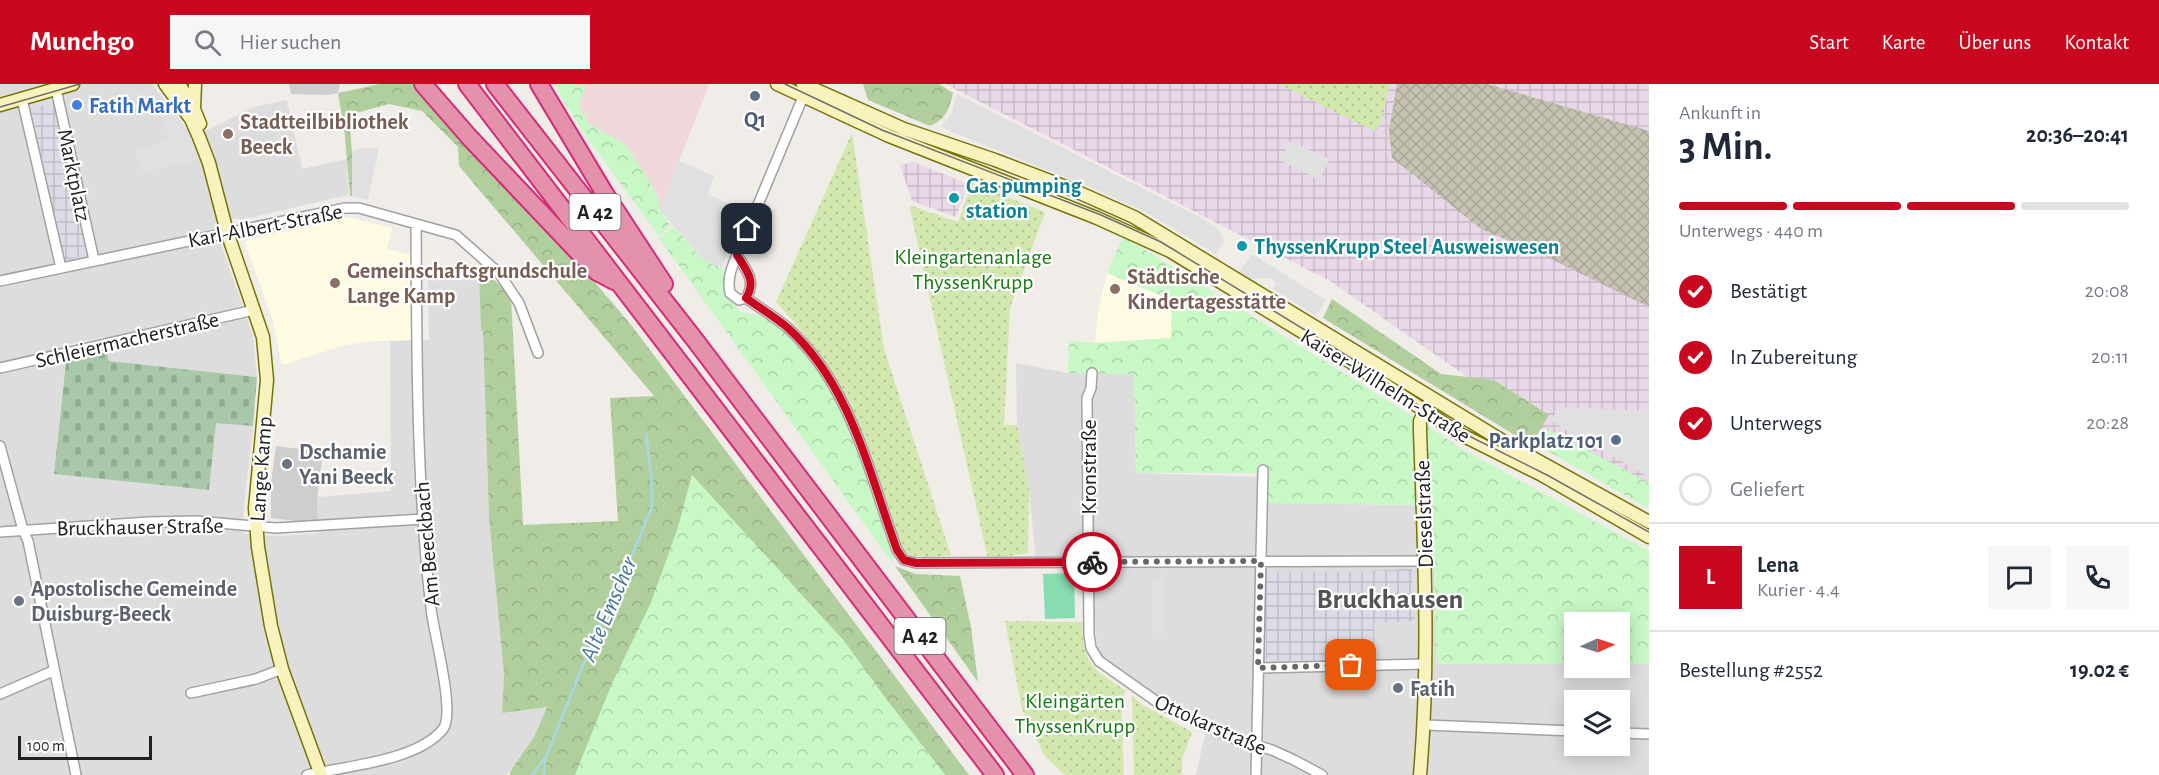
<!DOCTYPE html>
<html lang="de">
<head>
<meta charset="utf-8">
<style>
	body { margin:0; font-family:"Alegreya Sans",sans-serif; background:#f6f6f7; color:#1f2937; height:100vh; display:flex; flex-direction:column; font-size:22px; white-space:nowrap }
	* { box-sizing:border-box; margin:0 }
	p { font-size:20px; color:#747a83 }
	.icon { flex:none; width:33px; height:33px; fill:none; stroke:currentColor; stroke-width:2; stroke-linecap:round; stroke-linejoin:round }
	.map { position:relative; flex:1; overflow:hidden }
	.panel { display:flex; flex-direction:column; background:#fff; width:510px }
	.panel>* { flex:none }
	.needle { width:39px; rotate:87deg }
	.controls { position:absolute; left:1564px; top:528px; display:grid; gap:12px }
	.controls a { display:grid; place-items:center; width:66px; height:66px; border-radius:0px; background:#fff; box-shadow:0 3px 15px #0003; font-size:30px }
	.scale { position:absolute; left:18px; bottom:15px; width:134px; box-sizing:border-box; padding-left:6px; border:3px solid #202020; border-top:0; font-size:16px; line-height:21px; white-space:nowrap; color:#202020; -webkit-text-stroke:4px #fff; paint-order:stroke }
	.pin { position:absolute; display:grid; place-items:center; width:51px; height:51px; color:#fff; margin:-26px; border-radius:12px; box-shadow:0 3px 9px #0006 }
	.courier { position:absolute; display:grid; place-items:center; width:60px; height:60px; margin:-30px; border:4px solid #c9071f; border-radius:50%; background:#fff; color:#222; box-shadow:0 2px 8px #0007 }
	.overview em { font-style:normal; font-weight:700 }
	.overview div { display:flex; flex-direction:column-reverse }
	.overview { display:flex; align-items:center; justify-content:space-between; height:102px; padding:0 30px }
	h1 { font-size:39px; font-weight:700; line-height:45px }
	.bar { display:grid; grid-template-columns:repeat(4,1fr); gap:9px 6px; align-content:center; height:72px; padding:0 30px }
	.bar i { height:8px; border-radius:4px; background:#e0e1e3 }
	.bar .on { background:#c9071f }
	.bar p { grid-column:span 4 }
	.line { display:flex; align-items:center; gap:15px; padding:0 30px; border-top:2px solid #e0e1e3 }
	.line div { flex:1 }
	.round { display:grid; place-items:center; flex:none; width:63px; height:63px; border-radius:0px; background:#f6f6f7 }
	ol { padding:0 30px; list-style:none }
	li { display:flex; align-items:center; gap:18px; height:66px }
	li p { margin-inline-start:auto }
	li .icon { padding:6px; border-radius:50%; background:#c9071f; color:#fff; stroke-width:4 }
	li:last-child { color:#747a83 }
	li i { width:33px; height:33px; border:3px solid #e0e1e3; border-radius:50% }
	header { display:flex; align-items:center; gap:36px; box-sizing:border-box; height:84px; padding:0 30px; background:#c9071f; color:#fff }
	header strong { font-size:28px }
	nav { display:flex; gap:33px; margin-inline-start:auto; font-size:21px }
	.search { width:420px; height:54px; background:#f6f6f7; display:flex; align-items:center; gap:15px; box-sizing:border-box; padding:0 21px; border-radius:0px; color:#747a83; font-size:22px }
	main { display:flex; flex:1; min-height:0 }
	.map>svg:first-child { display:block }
	.residential { fill:#dedddd; fill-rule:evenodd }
	.commercial { fill:#f0d7d9 }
	.industrial { fill:url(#industrial-grid) }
	.education { fill:#fefbe2 }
	.religious { fill:#cecece }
	.construction { fill:url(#construction-cross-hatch) }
	.grass { fill:url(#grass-dots) }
	.forest { fill:url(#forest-crowns) }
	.cemetery { fill:url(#cemetery-stones) }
	.park { fill:url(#park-crowns) }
	.pitch { fill:#88dcb1 }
	.parking { fill:#e0e0e0 }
	.plaza { fill:url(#plaza-grid) }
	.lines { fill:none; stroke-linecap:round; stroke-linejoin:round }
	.stream { stroke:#a9d7dc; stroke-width:3 }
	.street-casing { stroke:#a1a1a1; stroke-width:12 }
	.secondary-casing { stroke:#757409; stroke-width:15 }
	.highway-casing { stroke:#d52c7b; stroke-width:20 }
	.street { stroke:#fff; stroke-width:9 }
	.secondary { stroke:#f8f3bd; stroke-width:12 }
	.highway { stroke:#e491ab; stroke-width:16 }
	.tram { stroke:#6e6e6e; stroke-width:1.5 }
	.done { stroke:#696766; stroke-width:6; stroke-dasharray:0 10.8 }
	.route { stroke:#c9071f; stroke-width:8 }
	.service-dot { fill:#5c6f8a; stroke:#fff; stroke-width:2 }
	.shop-dot { fill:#3f7fe0; stroke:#fff; stroke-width:2 }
	.education-dot { fill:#8d6e63; stroke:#fff; stroke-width:2 }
	.culture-dot { fill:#0f9aa8; stroke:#fff; stroke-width:2 }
	.worship-dot { fill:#6b7280; stroke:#fff; stroke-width:2 }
	.labels { text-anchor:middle; stroke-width:4.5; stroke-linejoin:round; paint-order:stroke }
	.shield { fill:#fff; stroke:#636363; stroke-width:1.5 }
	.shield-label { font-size:21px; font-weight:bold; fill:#202020 }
	.shop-label { font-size:22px; font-weight:bold; fill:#366cbe; stroke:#fff; text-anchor:start }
	.service-label { font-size:22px; font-weight:bold; fill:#4e5e75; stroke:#fff }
	.education-label { font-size:22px; font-weight:bold; fill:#785e54; stroke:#fff; text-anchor:start }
	.street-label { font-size:22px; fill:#202020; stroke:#fff }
	.culture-label { font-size:22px; font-weight:bold; fill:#0d838f; stroke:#fff; text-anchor:start }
	.park-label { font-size:22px; fill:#147c10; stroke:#fff }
	.worship-label { font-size:22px; font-weight:bold; fill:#5b616d; stroke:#fff; text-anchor:start }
	.water-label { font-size:24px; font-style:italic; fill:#467796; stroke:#fff }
	.district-label { font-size:28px; font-weight:bold; fill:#535353; stroke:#fff }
</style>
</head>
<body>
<header>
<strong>Munchgo</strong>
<div class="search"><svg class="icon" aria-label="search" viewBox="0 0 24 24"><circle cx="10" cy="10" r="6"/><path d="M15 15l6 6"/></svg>Hier suchen</div>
<nav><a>Start</a><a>Karte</a><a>Über uns</a><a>Kontakt</a></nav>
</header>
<main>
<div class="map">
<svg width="1649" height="691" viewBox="0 0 1649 691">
	<defs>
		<pattern id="industrial-grid" width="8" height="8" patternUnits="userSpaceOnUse" patternTransform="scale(1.5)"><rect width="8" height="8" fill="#e9d9e8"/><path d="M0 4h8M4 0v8" fill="none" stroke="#c8bac7"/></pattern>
		<pattern id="construction-cross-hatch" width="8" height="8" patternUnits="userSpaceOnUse" patternTransform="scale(1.5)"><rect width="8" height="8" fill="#c5c2b2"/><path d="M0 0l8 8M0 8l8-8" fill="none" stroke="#a9a699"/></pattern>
		<pattern id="grass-dots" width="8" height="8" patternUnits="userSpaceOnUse" patternTransform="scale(1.5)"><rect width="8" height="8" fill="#d2e8af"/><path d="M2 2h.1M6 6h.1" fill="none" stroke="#b4c796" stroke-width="1.8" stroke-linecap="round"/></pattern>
		<pattern id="forest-crowns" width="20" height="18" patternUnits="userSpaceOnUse" patternTransform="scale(1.5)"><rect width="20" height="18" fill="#b1ce9d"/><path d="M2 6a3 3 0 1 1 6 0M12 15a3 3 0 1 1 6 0" fill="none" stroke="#98b187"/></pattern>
		<pattern id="cemetery-stones" width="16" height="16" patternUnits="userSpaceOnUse" patternTransform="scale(1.5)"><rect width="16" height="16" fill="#a9c8a9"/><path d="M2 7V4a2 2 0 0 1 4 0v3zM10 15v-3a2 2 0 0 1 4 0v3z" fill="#91ac91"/></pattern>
		<pattern id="park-crowns" width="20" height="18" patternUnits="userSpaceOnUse" patternTransform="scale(1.5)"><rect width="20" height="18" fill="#c8f8c6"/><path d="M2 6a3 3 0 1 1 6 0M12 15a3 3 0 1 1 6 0" fill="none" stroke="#acd4aa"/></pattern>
		<pattern id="plaza-grid" width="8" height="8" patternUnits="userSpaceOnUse" patternTransform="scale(1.5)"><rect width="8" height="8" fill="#dbdce6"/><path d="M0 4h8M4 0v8" fill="none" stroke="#bcbcc5"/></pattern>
	</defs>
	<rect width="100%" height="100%" fill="#f0ece7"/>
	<path class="residential" d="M 0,0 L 152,0 L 193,53 L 254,23 L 287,16 L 302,85 L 347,75 L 348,111 L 241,136 L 237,134 L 215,139 L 221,160 L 253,252 L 257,293 L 109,277 L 103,253 L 67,261 L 54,390 L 209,406 L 216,338 L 253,342 L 243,432 L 244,450 L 278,452 L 319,449 L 317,413 L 391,407 L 390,257 L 429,256 L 428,193 L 479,192 L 481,246 L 483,247 L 489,434 L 504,590 L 502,629 L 547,623 L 534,653 L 523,671 L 506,691 L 0,691 Z
		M 1016,279 L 1068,289 L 1134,290 L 1136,389 L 1259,393 L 1268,419 L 1413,421 L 1432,419 L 1437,580 L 1575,580 L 1575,584 L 1620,584 L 1620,580 L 1649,580 L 1649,691 L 1196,691 L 1207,642 L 1099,577 L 1088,478 L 1036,478 L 1029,405 L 1017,341 ZM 1575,616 L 1620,616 L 1620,662 L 1575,662 Z"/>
	<path class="commercial" d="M 570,0 L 709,0 L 660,126 L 591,44 L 577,22 Z"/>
	<path class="industrial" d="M 945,0 L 1649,0 L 1649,420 L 1330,197 Z
		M 914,78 L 968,100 L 956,133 L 912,117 L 900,81 Z"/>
	<path class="education" d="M 348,133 L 392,144 L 387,165 L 410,171 L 411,256 L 374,257 L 345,261 L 282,281 L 272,234 L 245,159 L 247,156 Z
		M 1107,189 L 1172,216 L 1171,254 L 1095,259 L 1098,227 Z"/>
	<path class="religious" d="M 289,0 L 340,0 L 338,9 L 327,11 L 291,10 Z
		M 276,362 L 323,368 L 317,415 L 318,437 L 303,438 L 271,434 L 271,399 Z"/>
	<path class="construction" d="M 1397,0 L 1487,0 L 1649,47 L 1649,223 L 1545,172 L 1481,145 L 1392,74 L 1389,46 Z"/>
	<path class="grass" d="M 1279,0 L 1390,0 L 1380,42 L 1374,47 Z
		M 852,49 L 884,265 L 951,471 C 938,472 916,476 906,468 C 895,459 883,415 879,400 C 868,366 857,329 838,298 C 820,269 799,243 776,218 Z
		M 972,99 L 1045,128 L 1010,224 L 1004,341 L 1017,341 L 1029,405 L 1028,469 L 988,475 L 909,121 L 958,138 Z
		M 1005,537 L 1082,538 C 1084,581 1090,583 1125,606 L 1121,619 L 1124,691 L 1065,691 L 1044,671 L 1022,625 Z
		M 1132,611 L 1141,620 L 1192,648 L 1182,675 L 1182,691 L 1134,691 Z"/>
	<path class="forest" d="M 380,0 L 415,0 L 564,162 L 632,242 L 969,691 L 945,691 L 886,615 L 844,557 L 692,392 L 678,444 L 651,519 L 612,600 L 575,691 L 510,691 L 510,688 L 534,653 L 547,623 L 502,629 L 504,590 L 489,434 L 483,247 L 481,247 L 479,192 L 490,191 L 511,213 L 523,441 L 618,437 L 610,314 L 654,312 L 459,82 L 458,63 L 422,27 L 389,20 L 349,31 L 352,69 L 352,112 L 350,112 L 345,52 L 338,9 Z
		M 863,0 L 939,0 L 953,9 C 950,24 945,36 930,42 L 868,16 Z
		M 1332,215 L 1441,290 L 1494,296 L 1549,331 L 1531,361 L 1323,234 Z
		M 895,482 L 916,490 L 960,492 L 971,543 L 978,598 Z"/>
	<path class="cemetery" d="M 107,268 L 109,277 L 257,293 L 253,342 L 216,339 L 209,406 L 54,390 L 66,277 Z"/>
	<path class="park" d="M 554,0 L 587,1 L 579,21 L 589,40 L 625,60 L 647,93 L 659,115 L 659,123 L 670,142 L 659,152 L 583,48 Z
		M 674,143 L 705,178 L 722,183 L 728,212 L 740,228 C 748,230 759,230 767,234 C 779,240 789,251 798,261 C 852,318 871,401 896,473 L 891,477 L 659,154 Z
		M 1123,152 L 1409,330 L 1462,365 L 1649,467 L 1649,580 L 1620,580 L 1620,538 L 1575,538 L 1575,580 L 1437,580 L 1432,419 L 1413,421 L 1268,419 L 1263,389 L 1136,389 L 1134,290 L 1068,289 L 1069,257 L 1095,259 L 1171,254 L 1172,216 L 1107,189 Z
		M 1546,344 L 1649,399 L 1649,420 L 1647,424 L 1537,361 Z
		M 692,391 L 844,557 L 886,615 L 945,691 L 575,691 L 612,600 L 651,519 L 678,444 Z"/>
	<path class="pitch" d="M 1074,489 L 1075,534 L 1045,535 L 1043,490 Z"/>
	<path class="parking" d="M 957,10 L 1205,136 L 1219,146 L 1224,157 L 1216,170 L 1142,126 L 1104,109 L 952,48 L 941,42 L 951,31 Z
		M 174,29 L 192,51 L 199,76 L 140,88 L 135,67 L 170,56 L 164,37 Z
		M 1290,57 L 1330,75 L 1319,96 L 1280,76 Z
		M 362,64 L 379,64 L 368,116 L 352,112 L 352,69 L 356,65 Z
		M 679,77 L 714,92 L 708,110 L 744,127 L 738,148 L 735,148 L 722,183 L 705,178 L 660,126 Z
		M 1252,170 L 1326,216 L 1316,232 L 1273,205 L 1276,198 L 1269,194 L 1251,195 L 1239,188 Z
		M 1559,323 L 1649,327 L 1649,393 L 1551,337 Z
		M 1160,486 L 1166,486 L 1165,550 L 1152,549 L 1152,495 L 1160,495 Z"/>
	<path class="plaza" d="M 53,19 L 87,171 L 65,176 L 31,24 Z
		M 1412,485 L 1415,537 L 1374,539 L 1375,575 L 1266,577 L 1265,487 L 1346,488 Z"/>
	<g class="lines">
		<path class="stream" d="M 532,691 L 546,673 L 596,549 L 629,479 L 652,423 L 652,399 L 646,350
			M 544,691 L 545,675"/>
		<defs>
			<path id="street" d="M 56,5 L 94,176
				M 22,15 L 61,184
				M 737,171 C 746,186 757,197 746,214 L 739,216 L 730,209 C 727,195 731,185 737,171 L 803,13 L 805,7
				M 0,197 L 345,124 L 359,124 L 456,151 L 499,189 L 519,219 L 538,269
				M 746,214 C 760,224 775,233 788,244 C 851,301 869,389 897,466 L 904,476 L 916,479 L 1425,477
				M 0,284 L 254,226
				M 1092,289 L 1091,304 L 1087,314 L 1089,550 L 1091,564 L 1099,577 L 1160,620 L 1235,655 L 1272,666 L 1294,676 L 1322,691
				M 0,362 L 23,446 L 28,457 L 76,691
				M 0,448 L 149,438 L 196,437 L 276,444 L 423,435
				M 1258,584 L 1425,580
				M 191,609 L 256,595 L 282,585
				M 0,610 L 53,587
				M 1425,641 L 1575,647
				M 1620,649 L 1649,650
				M 307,691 C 345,682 418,677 443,645 C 456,629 433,547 431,524 C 416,397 417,269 416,141
				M 1256,691 L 1263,386"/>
			<path id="secondary" d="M 165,0 L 191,35 L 199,53 L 209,79 L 227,148 L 263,253 L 267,296 L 255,424 L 258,463 L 271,542 L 282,585 L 321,691
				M 179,0 L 194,25 L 200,40
				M 777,0 L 889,52 L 1097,134 L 1170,167 L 1343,273 L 1460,350 L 1542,391 L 1649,453
				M 803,0 L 904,45 L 995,76 L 1071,105 L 1134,133 L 1511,362 L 1649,438
				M 0,21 L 73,0
				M 194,24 L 195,0
				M 1420,691 C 1430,577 1424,462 1420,347 L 1420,337 L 1428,321"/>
			<path id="highway" d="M 423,0 L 470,54 L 597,188 L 614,197
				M 467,0 L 995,691
				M 495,0 L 695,256 L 1025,691
				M 539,0 L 605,110 L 664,200"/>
		</defs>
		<use href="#street" class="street-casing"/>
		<use href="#secondary" class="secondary-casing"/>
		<use href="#highway" class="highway-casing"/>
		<use href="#street" class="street"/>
		<use href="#secondary" class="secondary"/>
		<use href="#highway" class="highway"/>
		<path class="tram" d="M 785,0 L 882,46 L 1101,131 L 1161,158 L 1364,282 L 1425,326 L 1461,348 L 1547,391 L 1649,448
			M 0,23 L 80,0"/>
	</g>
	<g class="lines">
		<path class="done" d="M 1092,478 L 1261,477 L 1258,584 L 1351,581"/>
		<path class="route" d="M 747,145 L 737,171 C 746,186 757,197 746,214 C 760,224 775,233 788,244 C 851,301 869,389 897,466 L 904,476 L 916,479 L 1092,478"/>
	</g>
	<g class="service-dot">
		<circle cx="755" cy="12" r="6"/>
		<circle cx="1616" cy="356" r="6"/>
	</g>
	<circle class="shop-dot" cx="77" cy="21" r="6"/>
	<g class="education-dot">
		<circle cx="228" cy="50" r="6"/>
		<circle cx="335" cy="199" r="6"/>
		<circle cx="1115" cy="205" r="6"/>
	</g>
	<g class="culture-dot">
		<circle cx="954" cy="114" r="6"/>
		<circle cx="1242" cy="162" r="6"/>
	</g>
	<g class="worship-dot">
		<circle cx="287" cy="380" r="6"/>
		<circle cx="19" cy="517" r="6"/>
		<circle cx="1398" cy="604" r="6"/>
	</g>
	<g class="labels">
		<g class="shield">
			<rect x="569.5" y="110" width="51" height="36" rx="4.5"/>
			<rect x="894.5" y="534" width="51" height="36" rx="4.5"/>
		</g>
		<g class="shield-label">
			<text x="595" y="135">A 42</text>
			<text x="920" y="559">A 42</text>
		</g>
		<g class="shop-label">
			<text x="89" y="29">Fatih Markt</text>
		</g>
		<g class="service-label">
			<text x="755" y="43">Q1</text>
			<text x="1604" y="364" text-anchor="end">Parkplatz 101</text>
		</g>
		<g class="education-label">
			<text x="240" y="45">Stadtteilbibliothek<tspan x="240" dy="25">Beeck</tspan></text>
			<text x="347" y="194">Gemeinschaftsgrundschule<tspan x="347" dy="25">Lange Kamp</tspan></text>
			<text x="1127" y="200">Städtische<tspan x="1127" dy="25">Kindertagesstätte</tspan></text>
		</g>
		<g class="street-label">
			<text transform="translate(75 91) rotate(78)" y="8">Marktplatz</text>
			<text transform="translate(265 141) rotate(-11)" y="8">Karl-Albert-Straße</text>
			<text transform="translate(127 255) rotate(-13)" y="8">Schleiermacherstraße</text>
			<text transform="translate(1386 301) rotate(32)" y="8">Kaiser-Wilhelm-Straße</text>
			<text transform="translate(1088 383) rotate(-90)" y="8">Kronstraße</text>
			<text transform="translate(260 385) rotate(-86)" y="8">Lange Kamp</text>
			<text transform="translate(1423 430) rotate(-92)" y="8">Dieselstraße</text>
			<text transform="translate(140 442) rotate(-1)" y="8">Bruckhauser Straße</text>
			<text transform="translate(426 460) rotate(-95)" y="8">Am Beeckbach</text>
			<text transform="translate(1211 640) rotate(24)" y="8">Ottokarstraße</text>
		</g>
		<g class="culture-label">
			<text x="966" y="109">Gas pumping<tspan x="966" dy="25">station</tspan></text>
			<text x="1254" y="170">ThyssenKrupp Steel Ausweiswesen</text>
		</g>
		<g class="park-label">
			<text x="973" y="180">Kleingartenanlage<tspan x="973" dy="25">ThyssenKrupp</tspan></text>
			<text x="1075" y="624">Kleingärten<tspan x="1075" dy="25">ThyssenKrupp</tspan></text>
		</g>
		<g class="worship-label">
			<text x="299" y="375">Dschamie<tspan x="299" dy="25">Yani Beeck</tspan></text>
			<text x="31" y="512">Apostolische Gemeinde<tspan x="31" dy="25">Duisburg-Beeck</tspan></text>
			<text x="1410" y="612">Fatih</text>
		</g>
		<g class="water-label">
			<text transform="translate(608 525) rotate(-67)" y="8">Alte Emscher</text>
		</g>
		<g class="district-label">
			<text x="1390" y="524">Bruckhausen</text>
		</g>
	</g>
</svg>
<div class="controls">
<a><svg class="needle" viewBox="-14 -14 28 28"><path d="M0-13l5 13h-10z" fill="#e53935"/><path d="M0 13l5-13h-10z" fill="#747a83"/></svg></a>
<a><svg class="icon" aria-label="layers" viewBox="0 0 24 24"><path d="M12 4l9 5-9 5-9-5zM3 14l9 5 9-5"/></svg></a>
</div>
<div class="scale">100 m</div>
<div class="pin" style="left:1351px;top:581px;background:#ea580c"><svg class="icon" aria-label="bag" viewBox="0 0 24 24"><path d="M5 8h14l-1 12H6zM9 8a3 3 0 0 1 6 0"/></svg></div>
<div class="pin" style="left:747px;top:145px;background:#1f2937"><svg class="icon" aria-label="home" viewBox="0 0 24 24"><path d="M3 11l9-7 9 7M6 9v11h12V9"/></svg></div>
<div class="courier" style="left:1092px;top:478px"><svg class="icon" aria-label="bike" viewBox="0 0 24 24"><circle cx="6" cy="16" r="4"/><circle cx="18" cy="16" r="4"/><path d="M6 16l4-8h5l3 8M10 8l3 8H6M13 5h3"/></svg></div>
</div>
<section class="panel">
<div class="overview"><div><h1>3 Min.</h1><p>Ankunft in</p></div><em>20:36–20:41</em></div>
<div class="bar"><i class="on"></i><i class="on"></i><i class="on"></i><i></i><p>Unterwegs · 440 m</p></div>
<ol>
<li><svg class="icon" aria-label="check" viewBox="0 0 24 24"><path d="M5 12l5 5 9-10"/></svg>Bestätigt<p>20:08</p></li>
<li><svg class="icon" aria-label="check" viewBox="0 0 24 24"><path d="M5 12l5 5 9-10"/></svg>In Zubereitung<p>20:11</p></li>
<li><svg class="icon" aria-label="check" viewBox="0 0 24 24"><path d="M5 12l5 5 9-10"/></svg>Unterwegs<p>20:28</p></li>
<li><i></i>Geliefert</li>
</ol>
<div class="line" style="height:108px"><b class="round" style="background:#c9071f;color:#fff">L</b><div><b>Lena</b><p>Kurier · 4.4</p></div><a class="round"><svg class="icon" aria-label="chat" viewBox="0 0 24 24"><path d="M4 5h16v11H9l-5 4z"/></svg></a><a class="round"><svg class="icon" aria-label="phone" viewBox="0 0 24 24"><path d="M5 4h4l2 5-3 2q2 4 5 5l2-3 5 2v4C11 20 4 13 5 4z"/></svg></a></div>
<div class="line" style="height:78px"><div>Bestellung #2552</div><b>19.02 €</b></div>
</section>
</main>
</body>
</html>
